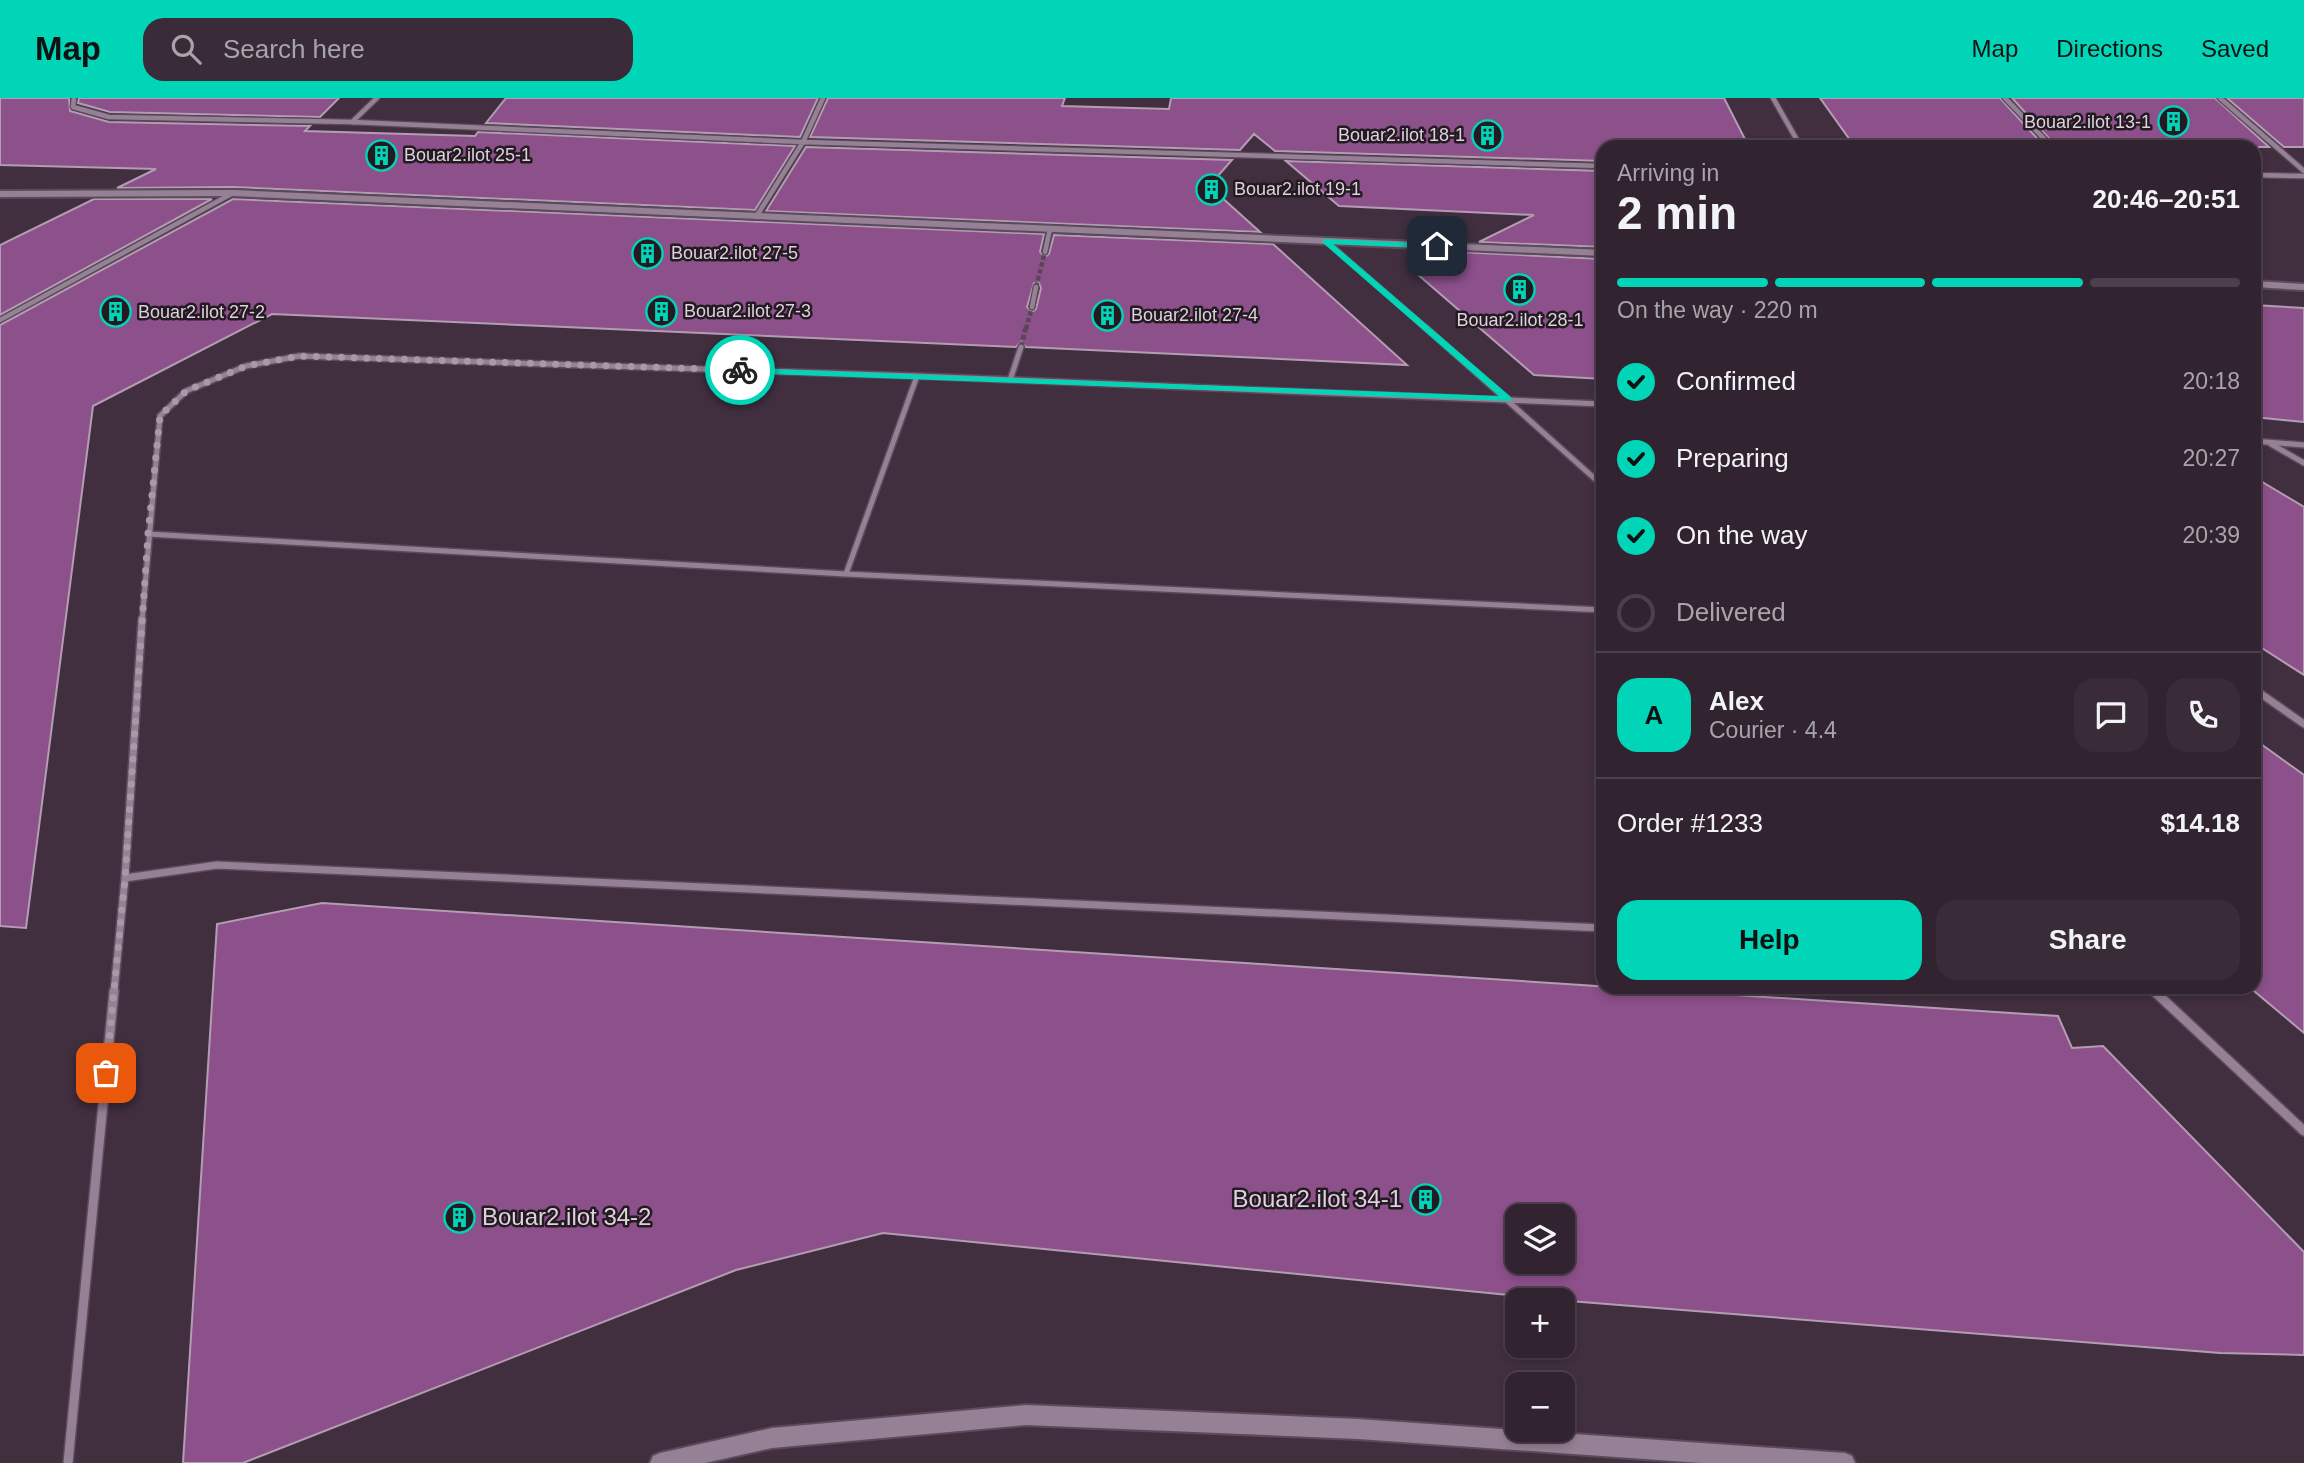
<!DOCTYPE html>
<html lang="en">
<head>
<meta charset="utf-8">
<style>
	body { margin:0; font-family:Helvetica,sans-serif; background:#392b38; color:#f1f3f6; height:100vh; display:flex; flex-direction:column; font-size:26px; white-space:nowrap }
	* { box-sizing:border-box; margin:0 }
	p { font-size:23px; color:#a8a4ab }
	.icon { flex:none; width:38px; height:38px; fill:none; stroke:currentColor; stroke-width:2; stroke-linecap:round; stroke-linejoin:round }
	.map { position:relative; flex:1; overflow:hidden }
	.panel { position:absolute; left:1596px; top:42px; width:665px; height:854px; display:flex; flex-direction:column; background:#312330; border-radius:21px; box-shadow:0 4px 10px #0003,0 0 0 2px #4c404c }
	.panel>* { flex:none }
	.fabs { position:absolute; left:1505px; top:1106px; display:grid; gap:14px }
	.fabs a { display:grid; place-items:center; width:70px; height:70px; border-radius:14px; background:#312330; box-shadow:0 4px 10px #0003,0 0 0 2px #4c404c; font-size:35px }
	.pin { position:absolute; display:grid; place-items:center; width:60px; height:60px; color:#fff; margin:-30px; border-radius:14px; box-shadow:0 4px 10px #0006 }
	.courier { position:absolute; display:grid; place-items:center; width:70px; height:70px; margin:-35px; border:5px solid #00d5b7; border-radius:50%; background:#fff; color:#222; box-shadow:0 2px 9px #0007 }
	.head em { font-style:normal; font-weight:600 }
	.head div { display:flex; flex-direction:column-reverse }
	.head { display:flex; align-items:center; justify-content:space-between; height:119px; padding:0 21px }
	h1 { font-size:46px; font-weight:600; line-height:52px }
	.bar { display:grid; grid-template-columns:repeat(4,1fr); gap:10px 7px; align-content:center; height:84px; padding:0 21px }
	.bar i { height:9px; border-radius:5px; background:#4c404c }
	.bar .selected { background:#00d5b7 }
	.bar p { grid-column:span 4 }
	.line { display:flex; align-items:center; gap:18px; padding:0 21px; border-top:2px solid #4c404c }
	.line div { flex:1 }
	.round { display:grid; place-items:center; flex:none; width:74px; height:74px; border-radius:21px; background:#392b38 }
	ol { padding:0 21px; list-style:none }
	li { display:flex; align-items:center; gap:21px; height:77px }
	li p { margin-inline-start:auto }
	li .icon { padding:7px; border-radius:50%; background:#00d5b7; color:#111; stroke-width:4 }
	li:last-child { color:#a8a4ab }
	li i { width:38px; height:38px; border:4px solid #4c404c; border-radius:50% }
	.cta { display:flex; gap:14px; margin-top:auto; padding:14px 21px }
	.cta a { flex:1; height:80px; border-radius:21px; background:#00d5b7; color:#111; font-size:28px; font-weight:600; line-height:80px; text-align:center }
	.cta a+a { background:#392b38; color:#f1f3f6 }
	header { display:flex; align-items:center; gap:42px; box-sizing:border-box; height:98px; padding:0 35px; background:#00d5b7; color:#111 }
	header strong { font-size:33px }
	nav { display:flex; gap:38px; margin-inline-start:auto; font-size:24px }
	.search { width:490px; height:63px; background:#392b38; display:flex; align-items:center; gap:18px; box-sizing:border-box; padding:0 24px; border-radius:21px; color:#a8a4ab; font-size:26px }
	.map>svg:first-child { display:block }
	.building { fill:#8c508b; stroke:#b49db2; stroke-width:2; fill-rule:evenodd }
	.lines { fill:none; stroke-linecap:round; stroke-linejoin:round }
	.street-tunnel-far1 { stroke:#594758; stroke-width:4.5; stroke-dasharray:4.5 2.5; stroke-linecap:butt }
	.street-tunnel { stroke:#594758; stroke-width:5; stroke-dasharray:5 2.5; stroke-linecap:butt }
	.street-far3-casing { stroke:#5a4b5a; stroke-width:7 }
	.street-far2-casing { stroke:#5a4b5a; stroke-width:8 }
	.street-far1-casing { stroke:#5a4b5a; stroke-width:10 }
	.street-casing { stroke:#5a4b5a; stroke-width:12 }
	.secondary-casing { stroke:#5a4b5a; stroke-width:4 }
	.street-far3 { stroke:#968095; stroke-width:4.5 }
	.street-far2 { stroke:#968095; stroke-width:5 }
	.street-far1 { stroke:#968095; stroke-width:7 }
	.street { stroke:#968095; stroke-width:9 }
	.secondary { fill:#968095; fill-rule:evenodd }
	.route { fill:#00d5b7 }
	.done { stroke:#a799a6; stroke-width:7; stroke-dasharray:0 12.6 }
	.labels { text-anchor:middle; stroke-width:5; stroke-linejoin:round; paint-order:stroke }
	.far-poi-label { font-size:18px; fill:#ded2dd; stroke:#231a22; text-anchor:start }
	.near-poi-label { font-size:24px; fill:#ded2dd; stroke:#231a22; text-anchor:end }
</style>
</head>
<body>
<header>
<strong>Map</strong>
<div class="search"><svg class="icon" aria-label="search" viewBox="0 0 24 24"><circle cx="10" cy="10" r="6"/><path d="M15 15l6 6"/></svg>Search here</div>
<nav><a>Map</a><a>Directions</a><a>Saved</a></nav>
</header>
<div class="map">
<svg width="2304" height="1365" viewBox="0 0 2304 1365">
	<rect width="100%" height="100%" fill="#412f40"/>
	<path class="building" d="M 0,0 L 69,0 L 70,13 L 109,24 L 310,28 L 305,33 L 475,38 L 478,34 L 795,48 L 755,112 L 233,89 L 117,90 L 156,71 L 0,67 Z
		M 79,0 L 339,0 L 320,19 L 110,14 L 78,5 Z
		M 506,0 L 818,0 L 800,39 L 486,25 Z
		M 828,0 L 1065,0 L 1062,8 L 1169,11 L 1171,0 L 1724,0 L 1749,49 L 1603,49 L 1603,63 L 1275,53 L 1254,36 L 1240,52 L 810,39 Z
		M 1820,0 L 2000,0 L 2045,49 L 1855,49 Z
		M 2012,0 L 2215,0 L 2269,49 L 2057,49 Z
		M 2227,0 L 2304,0 L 2304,49 L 2284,49 Z
		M 806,49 L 1232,62 L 1209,88 L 1260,134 L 766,113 Z
		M 1286,63 L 1603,73 L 1603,149 L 1479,144 L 1534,117 L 1339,108 Z
		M 94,101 L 212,101 L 0,217 L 0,147 Z
		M 233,101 L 1044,136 L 1040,154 L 1045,159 L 1049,156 L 1054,137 L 1273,146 L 1407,267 L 1026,249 L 1021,244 L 1016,249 L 272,216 L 93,308 L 26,830 L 0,828 L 0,227 ZM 1034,185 L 1039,185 L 1041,190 L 1036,211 L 1032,214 L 1027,209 Z
		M 1459,154 L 1603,161 L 1603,281 L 1534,277 L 1416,175 Z
		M 2254,207 L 2304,210 L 2304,324 L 2254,319 Z
		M 2254,379 L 2304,409 L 2304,577 L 2254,545 Z
		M 2254,641 L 2304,677 L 2304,935 L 2254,893 Z
		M 322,805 L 2058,918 L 2072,950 L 2103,948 L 2304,1154 L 2304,1257 L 2220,1255 L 1569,1203 L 883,1135 L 736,1172 L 243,1365 L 183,1365 L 217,826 ZM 1517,1118 L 1563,1118 L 1563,1164 L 1517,1164 Z"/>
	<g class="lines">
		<path class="street-tunnel-far1" d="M 1036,189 L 1045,154
			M 1026,231 L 1032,209"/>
		<path class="street-tunnel" d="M 1021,249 L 1026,229"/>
		<defs>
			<path id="street-far3" d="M 74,0 L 73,9 L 109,19 L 352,24 L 803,44 L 1603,68
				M 1773,0 L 1801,49
				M 2005,0 L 2052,49
				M 2220,0 L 2304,73
				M 352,24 L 377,0
				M 2254,77 L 2304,78
				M 756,119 L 803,44 L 823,0
				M 1326,143 L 1427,231
				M 1045,154 L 1050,131
				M 1032,209 L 1036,189
				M 0,222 L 233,95"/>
			<path id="street-far2" d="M 1425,229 L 1603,388
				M 1010,282 L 1021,249
				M 2254,343 L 2304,347
				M 2271,346 L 2304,365
				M 148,436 L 846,476 L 1603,512
				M 846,476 L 917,278
				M 142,523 L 160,318 L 186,293 L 246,268 L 299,258 L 917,278 L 1603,306"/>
			<path id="street-far1" d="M 2254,591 L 2304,626
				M 125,780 L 217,767 L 1603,830
				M 2150,889 L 2156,894
				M 114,894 L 125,780 L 142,521"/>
			<path id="street" d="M 2154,893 L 2304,1033
				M 68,1365 L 114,893"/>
			<path id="secondary" d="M 233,92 L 1603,152 L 1603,158 L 233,98 L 0,99 L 0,93 Z
				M 2254,183 L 2304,186 L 2304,192 L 2254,189 Z
				M 1026,1307 L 1358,1321 L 1845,1355 L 1852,1358 L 1855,1365 L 1701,1365 L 1358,1341 L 1026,1327 L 772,1350 L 705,1365 L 650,1365 L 653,1358 L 660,1355 L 772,1330 Z"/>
		</defs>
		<use href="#street-far3" class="street-far3-casing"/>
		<use href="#street-far2" class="street-far2-casing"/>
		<use href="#street-far1" class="street-far1-casing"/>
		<use href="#street" class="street-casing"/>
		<use href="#secondary" class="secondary-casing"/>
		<use href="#street-far3" class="street-far3"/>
		<use href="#street-far2" class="street-far2"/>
		<use href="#street-far1" class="street-far1"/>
		<use href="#street" class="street"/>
		<use href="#secondary" class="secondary"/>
	</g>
	<path class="route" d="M 1323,141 L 1439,146 L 1437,150 L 1333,146 L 1511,299 L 1511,303 L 740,275 L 736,272 L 740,270 L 1499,298 L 1323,145 Z"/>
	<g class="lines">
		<path class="done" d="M 106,975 L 125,780 L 148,436 L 160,318 L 186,293 L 246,268 L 299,258 L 740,272"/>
	</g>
	<defs>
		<symbol id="building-ring" viewBox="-11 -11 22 22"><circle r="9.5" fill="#231a22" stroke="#00d5b7" stroke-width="1.5"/><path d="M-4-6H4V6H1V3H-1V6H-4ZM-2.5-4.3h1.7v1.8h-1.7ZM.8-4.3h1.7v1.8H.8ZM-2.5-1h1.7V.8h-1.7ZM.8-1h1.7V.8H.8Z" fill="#00d5b7"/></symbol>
	</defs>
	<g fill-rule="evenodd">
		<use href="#building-ring" x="2156" y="6" width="35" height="35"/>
		<use href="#building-ring" x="1470" y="20" width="35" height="35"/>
		<use href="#building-ring" x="364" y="40" width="35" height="35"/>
		<use href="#building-ring" x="1194" y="74" width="35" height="35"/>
		<use href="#building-ring" x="630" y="138" width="35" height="35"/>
		<use href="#building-ring" x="1502" y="174" width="35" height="35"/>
		<use href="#building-ring" x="644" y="196" width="35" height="35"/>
		<use href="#building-ring" x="98" y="196" width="35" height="35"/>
		<use href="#building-ring" x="1090" y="200" width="35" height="35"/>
		<use href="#building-ring" x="1408" y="1084" width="35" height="35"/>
		<use href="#building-ring" x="442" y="1102" width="35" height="35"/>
	</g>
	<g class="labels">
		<g class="far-poi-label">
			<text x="2151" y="30" text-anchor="end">Bouar2.ilot 13-1</text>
			<text x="1465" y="43" text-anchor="end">Bouar2.ilot 18-1</text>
			<text x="404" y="63">Bouar2.ilot 25-1</text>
			<text x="1234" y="97">Bouar2.ilot 19-1</text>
			<text x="671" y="161">Bouar2.ilot 27-5</text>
			<text x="684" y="219">Bouar2.ilot 27-3</text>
			<text x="138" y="220">Bouar2.ilot 27-2</text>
			<text x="1131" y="223">Bouar2.ilot 27-4</text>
			<text x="1520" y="228" text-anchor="middle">Bouar2.ilot 28-1</text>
		</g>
		<g class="near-poi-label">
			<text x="1402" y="1109">Bouar2.ilot 34-1</text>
			<text x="482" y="1127" text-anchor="start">Bouar2.ilot 34-2</text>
		</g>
	</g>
</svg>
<div class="fabs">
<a><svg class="icon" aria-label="layers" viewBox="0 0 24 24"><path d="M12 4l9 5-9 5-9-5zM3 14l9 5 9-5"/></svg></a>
<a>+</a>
<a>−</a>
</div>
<div class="pin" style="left:106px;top:975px;background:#ea580c"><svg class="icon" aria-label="bag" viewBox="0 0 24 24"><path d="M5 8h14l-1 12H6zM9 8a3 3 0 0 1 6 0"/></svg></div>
<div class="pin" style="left:1437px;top:148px;background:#1f2937"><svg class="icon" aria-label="home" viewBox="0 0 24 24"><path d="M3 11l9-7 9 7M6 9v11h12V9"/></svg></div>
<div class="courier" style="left:740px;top:272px"><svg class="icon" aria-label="bike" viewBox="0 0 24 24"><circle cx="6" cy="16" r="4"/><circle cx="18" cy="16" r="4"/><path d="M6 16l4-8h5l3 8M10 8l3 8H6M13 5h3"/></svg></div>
<section class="panel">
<div class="head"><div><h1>2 min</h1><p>Arriving in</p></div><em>20:46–20:51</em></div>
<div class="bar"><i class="selected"></i><i class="selected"></i><i class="selected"></i><i></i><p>On the way · 220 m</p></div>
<ol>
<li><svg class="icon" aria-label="check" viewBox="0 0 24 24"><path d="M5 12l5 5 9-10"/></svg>Confirmed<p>20:18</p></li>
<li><svg class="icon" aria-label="check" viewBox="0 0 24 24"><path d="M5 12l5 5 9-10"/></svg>Preparing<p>20:27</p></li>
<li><svg class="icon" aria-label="check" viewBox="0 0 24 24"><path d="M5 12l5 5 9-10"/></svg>On the way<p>20:39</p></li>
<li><i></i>Delivered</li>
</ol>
<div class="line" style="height:126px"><b class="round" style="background:#00d5b7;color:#111">A</b><div><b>Alex</b><p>Courier · 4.4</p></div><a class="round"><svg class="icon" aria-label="chat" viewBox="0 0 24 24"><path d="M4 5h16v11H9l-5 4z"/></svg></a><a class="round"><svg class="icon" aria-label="phone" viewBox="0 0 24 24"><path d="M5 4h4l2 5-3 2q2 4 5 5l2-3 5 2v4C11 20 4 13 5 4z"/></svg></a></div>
<div class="line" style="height:91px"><div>Order #1233</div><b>$14.18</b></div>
<div class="cta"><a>Help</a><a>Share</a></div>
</section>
</div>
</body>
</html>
